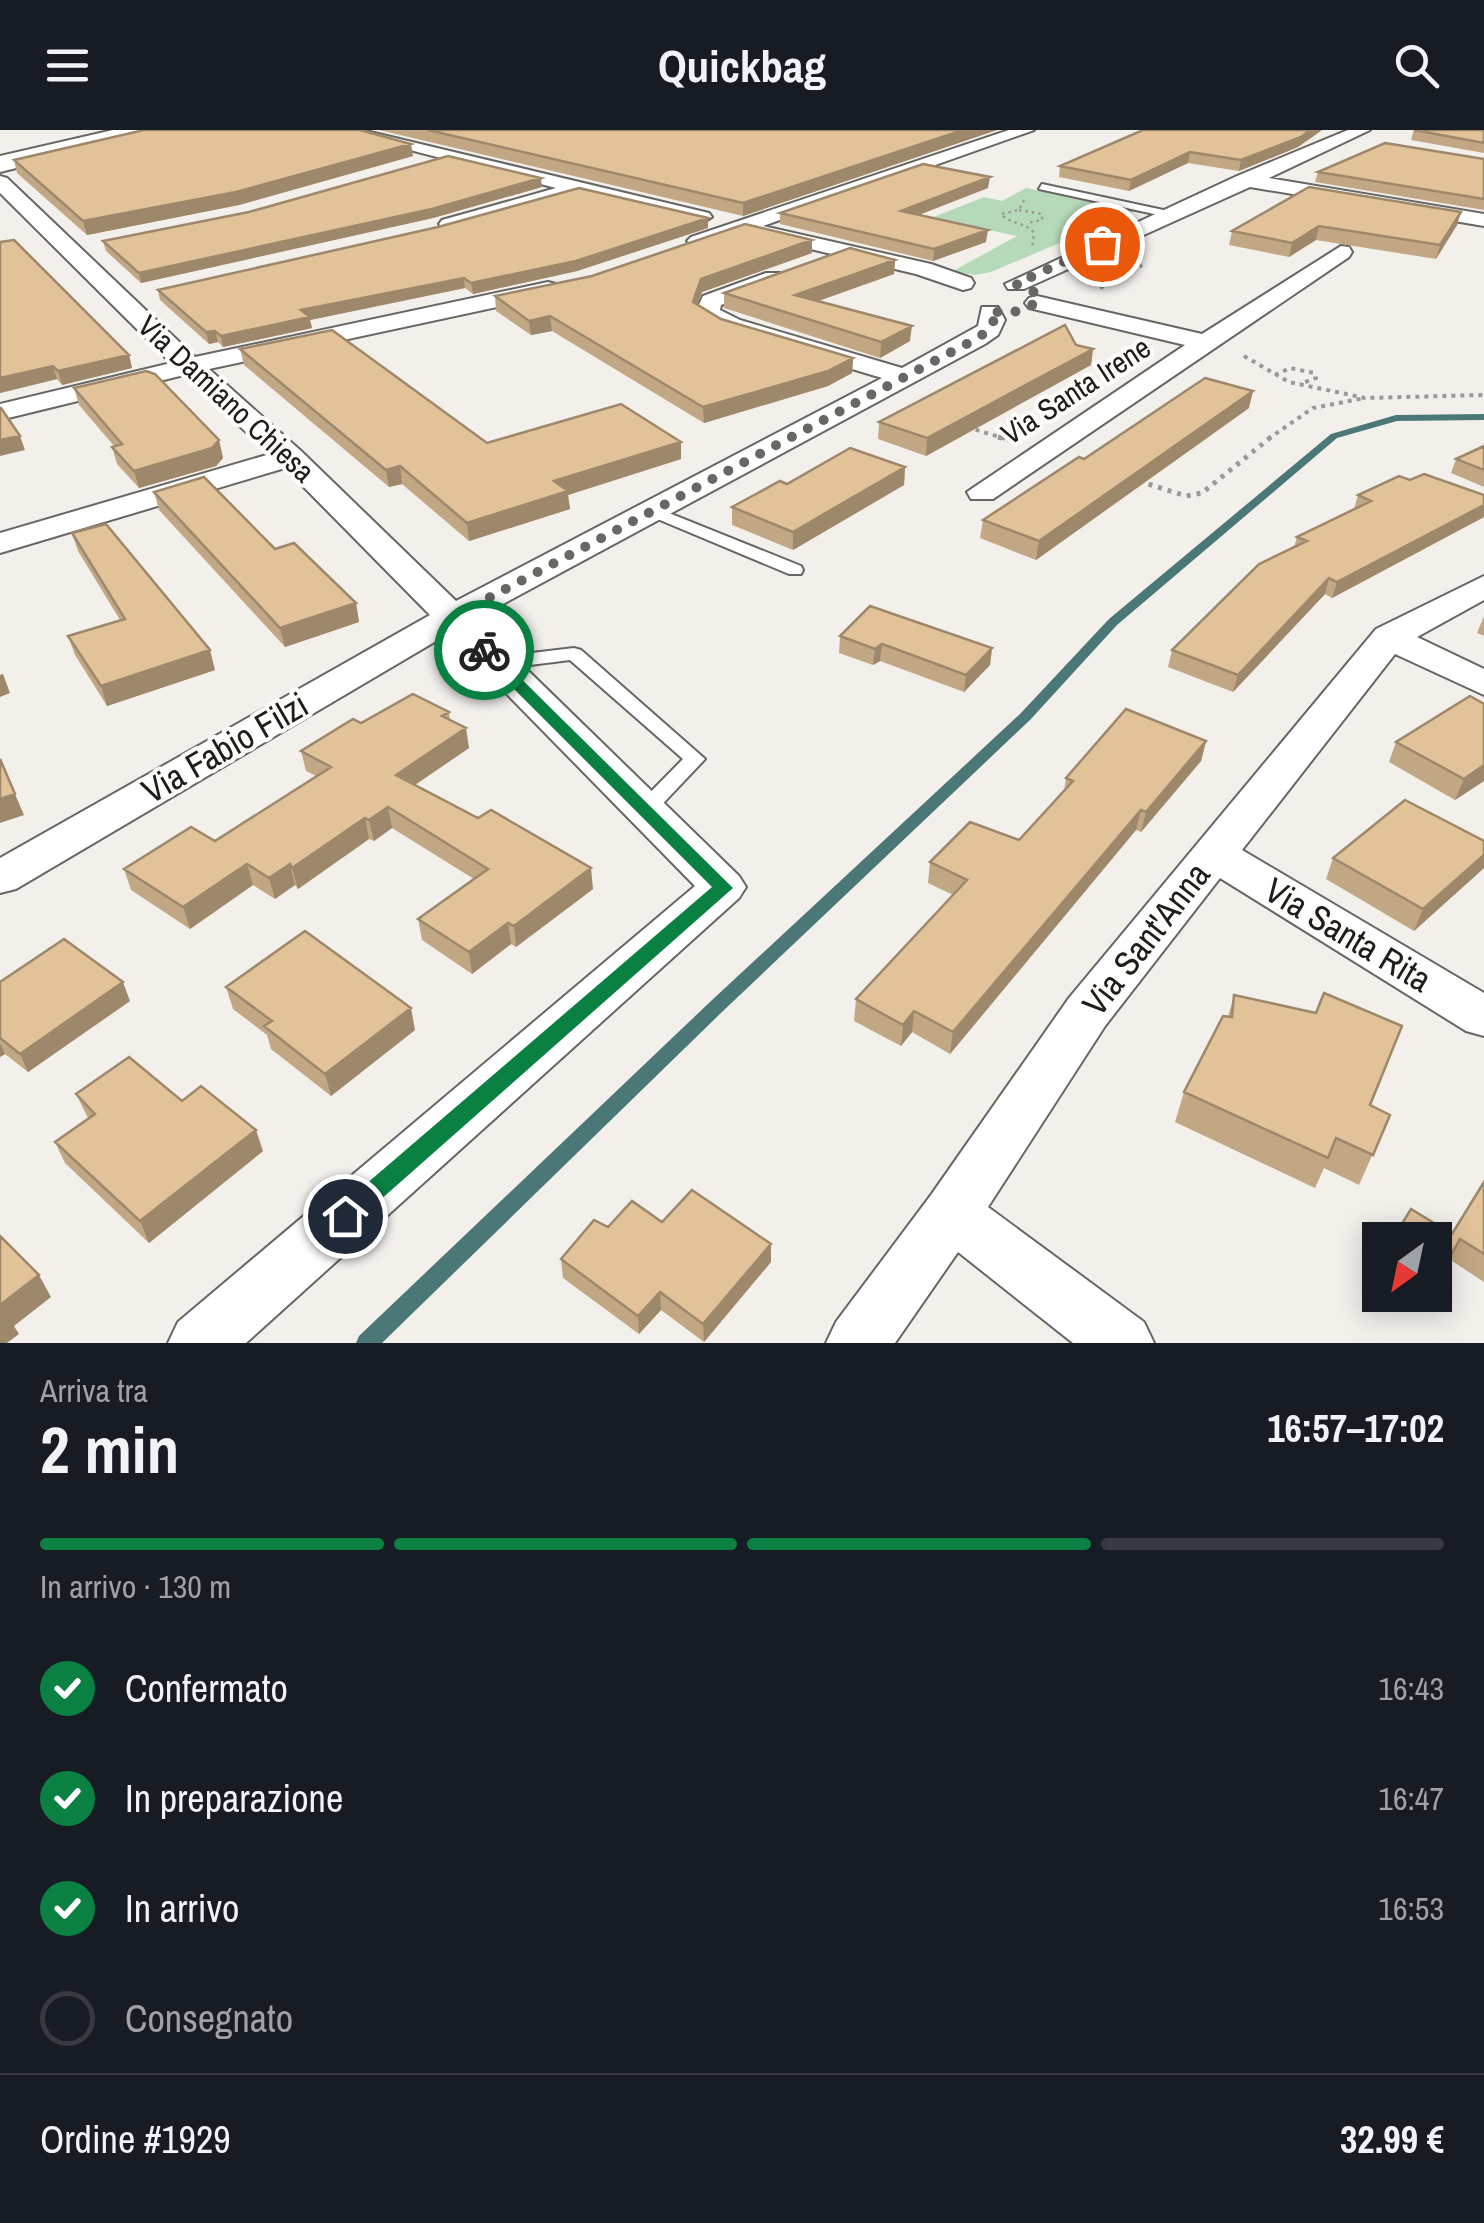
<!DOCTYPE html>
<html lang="it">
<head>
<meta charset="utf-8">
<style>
	body { margin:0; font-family:"Archivo Narrow",sans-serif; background:#242831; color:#f1f3f6; height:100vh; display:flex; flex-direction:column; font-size:38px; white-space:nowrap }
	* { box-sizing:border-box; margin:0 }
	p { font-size:32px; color:#9ea1a6 }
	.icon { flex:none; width:55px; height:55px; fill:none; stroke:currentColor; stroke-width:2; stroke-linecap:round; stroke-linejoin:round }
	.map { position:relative; height:1213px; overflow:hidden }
	.drawer { display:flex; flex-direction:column; background:#171b24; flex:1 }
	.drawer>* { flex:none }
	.needle { width:65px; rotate:213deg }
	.fabs { position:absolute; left:1362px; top:1092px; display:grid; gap:20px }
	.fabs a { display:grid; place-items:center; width:90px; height:90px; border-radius:0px; background:#171b24; box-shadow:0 5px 25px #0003; font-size:50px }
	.pin { position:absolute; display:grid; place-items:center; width:85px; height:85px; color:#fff; margin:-42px; border:5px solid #fff; border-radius:50%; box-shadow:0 2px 10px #0007 }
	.courier { position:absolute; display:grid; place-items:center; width:100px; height:100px; margin:-50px; border:8px solid #0b8043; border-radius:50%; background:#fff; color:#222; box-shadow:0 2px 12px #0007 }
	.summary em { font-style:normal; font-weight:700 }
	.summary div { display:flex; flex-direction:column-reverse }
	.summary { display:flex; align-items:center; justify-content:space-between; height:170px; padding:0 40px }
	h1 { font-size:65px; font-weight:700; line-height:75px }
	.bar { display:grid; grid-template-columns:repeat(4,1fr); gap:15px 10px; align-content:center; height:120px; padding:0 40px }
	.bar i { height:12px; border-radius:8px; background:#363941 }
	.bar .active { background:#0b8043 }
	.bar p { grid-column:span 4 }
	.line { display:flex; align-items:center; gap:25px; padding:0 40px; border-top:2px solid #363941 }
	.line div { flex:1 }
	ol { padding:0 40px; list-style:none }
	li { display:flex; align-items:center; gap:30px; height:110px }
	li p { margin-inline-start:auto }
	li .icon { padding:10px; border-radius:50%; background:#0b8043; color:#fff; stroke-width:4 }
	li:last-child { color:#9ea1a6 }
	li i { width:55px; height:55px; border:5px solid #363941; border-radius:50% }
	header { display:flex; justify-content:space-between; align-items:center; height:130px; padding:0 40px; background:#171b24; font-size:45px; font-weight:700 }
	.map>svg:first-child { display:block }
	.green { fill:#b6dab9 }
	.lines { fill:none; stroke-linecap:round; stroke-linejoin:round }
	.stream { fill:#4c7777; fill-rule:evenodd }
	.lane-casing { stroke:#686662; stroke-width:4 }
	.street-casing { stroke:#686662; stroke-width:4 }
	.secondary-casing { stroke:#686662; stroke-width:4 }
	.path-far2 { stroke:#9b9996; stroke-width:2.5; stroke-dasharray:2.5 4; stroke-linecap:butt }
	.path-far1 { stroke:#9b9996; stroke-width:4; stroke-dasharray:4 5; stroke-linecap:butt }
	.path { stroke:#9b9996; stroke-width:5; stroke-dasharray:4 6; stroke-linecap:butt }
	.lane { fill:#fff; fill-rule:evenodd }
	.street { fill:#fff; fill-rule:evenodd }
	.secondary { fill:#fff; fill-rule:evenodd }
	.wall { fill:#c2a784 }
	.shaded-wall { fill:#9e886b }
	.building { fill:#e1c299; stroke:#9e886b; stroke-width:2.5 }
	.route { fill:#0b8043 }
	.done { stroke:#696764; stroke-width:10; stroke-dasharray:0 18 }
	.labels { text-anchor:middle; stroke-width:8; stroke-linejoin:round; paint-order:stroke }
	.far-street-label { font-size:30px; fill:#1e1d1b; stroke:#fffdfb }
	.street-label { font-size:35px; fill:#1e1d1b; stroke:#fffdfb }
</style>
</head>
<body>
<header><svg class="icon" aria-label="menu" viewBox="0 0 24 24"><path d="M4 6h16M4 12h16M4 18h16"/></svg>Quickbag<svg class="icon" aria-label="search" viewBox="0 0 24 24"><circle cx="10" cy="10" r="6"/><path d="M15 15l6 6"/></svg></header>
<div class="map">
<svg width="1484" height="1213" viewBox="0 0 1484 1213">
	<rect width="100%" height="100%" fill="#f3f0ec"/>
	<path class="green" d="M 1026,58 L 1135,81 L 991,142 L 975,145 L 953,141 L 1017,106 L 931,88 L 984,67 L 1002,71 Z"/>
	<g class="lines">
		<path class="stream" d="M 1484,284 L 1484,290 L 1397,291 L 1337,308 L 1117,495 L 1030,590 L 723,881 L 382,1213 L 356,1213 L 359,1206 L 711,871 L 1020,584 L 1109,489 L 1331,304 L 1396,285 Z"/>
		<defs>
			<path id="lane" d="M 1042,54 L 1168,81 L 1173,84 L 1168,87 L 1039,59 Z
				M 654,377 L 801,436 L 803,440 L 801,444 L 789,444 L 648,385 L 646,382 Z
				M 574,518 L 581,520 L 705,629 L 652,685 L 644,687 L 633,680 L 683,629 L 570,530 L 497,539 L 488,533 L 497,527 Z"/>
			<path id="street" d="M 333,0 L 362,0 L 709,83 L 712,87 L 702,93 L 579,63 L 449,100 L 442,98 L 439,94 L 442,90 L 556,58 Z
				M 1009,0 L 1034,0 L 763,96 L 931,134 L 971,148 L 974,153 L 971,158 L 963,160 L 916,144 L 751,105 L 748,101 L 698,117 L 687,111 L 691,107 Z
				M 1348,0 L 1370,0 L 1269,48 L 1484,84 L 1484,96 L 1250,57 L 1024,159 L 1008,159 L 1005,154 L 1237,46 Z
				M 0,46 L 7,48 L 195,227 L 548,152 L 556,154 L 559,159 L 556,164 L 548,166 L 209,239 L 301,321 L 456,471 L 882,248 L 722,200 L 695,183 L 703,166 L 766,143 L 782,143 L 785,148 L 782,153 L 721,175 L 720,180 L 740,190 L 902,238 L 978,196 L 982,177 L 998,177 L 1005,190 L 998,205 L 985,214 L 475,489 L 739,746 L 746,757 L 739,768 L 246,1213 L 168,1213 L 178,1192 L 695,756 L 448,504 L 16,759 L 0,763 L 0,728 L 430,485 L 285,338 L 0,423 L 0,403 L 270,324 L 184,245 L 0,290 L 0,274 L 171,233 L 0,63 Z
				M 1341,116 L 1349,117 L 1352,122 L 1349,127 L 993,369 L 971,369 L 967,362 L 1185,215 L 1029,178 L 1025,173 L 1029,168 L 1037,166 L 1202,204 Z
				M 1484,446 L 1484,470 L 1417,507 L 1484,539 L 1484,565 L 1395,524 L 1242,720 L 1484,863 L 1484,906 L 1466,901 L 1220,748 L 1105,896 L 988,1077 L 1144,1192 L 1154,1213 L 1073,1213 L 958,1122 L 895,1213 L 826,1213 L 836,1192 L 931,1065 L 1069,868 L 1376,499 Z"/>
			<path id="secondary" d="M 113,0 L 155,0 L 151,5 L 0,42 L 0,26 Z"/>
		</defs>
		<use href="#lane" class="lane-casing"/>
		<use href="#street" class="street-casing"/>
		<use href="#secondary" class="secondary-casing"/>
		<path class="path-far2" d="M 1024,70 L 1019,80 L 1001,84 C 1010,95 1025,91 1034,103 L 1032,118
			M 1019,80 L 1042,84 L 1042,90 L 1027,93"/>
		<path class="path-far1" d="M 1100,158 L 1142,135
			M 1244,226 L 1289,252 L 1365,268 L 1484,265
			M 1275,245 L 1290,238 L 1314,243 L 1316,248 L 1300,254
			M 967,297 L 1006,309
			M 1268,309 L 1313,278 L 1365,268"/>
		<path class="path" d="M 998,307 L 1008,310
			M 1139,351 L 1186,366 L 1202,363 L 1271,307"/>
		<use href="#lane" class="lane"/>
		<use href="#street" class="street"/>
		<use href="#secondary" class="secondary"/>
	</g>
	<path class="wall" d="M 379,0 L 997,0 L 743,86 Z
		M 1143,0 L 1322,0 L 1298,17 L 1239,41 L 1188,33 L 1129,61 L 1059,47 L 1060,36 Z
		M 1414,0 L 1484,0 L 1484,23 L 1411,10 Z
		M 413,26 L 239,75 L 87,105 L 17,43 L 14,30 Z
		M 1484,29 L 1484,80 L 1315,52 L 1318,42 Z
		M 542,57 L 433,88 L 141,153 L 106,121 L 103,111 Z
		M 1309,57 L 1457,95 L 1436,129 L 1316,110 L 1289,127 L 1229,115 L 1232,101 Z
		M 988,58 L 919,85 L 986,112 L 933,131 L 780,94 L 780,83 Z
		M 708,88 L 708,98 L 577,141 L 473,164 L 465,158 L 310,190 L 312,198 L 223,217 L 218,212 L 209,214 L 160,170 L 158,160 Z
		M 812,110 L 812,123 L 702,162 L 697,175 L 721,189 L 853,228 L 852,243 L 828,256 L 704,293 L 552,201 L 531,205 L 496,181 L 495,166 Z
		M 0,112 L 129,225 L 132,238 L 62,255 L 57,249 L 0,263 Z
		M 895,130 L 894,144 L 819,171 L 910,211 L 880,228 L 724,178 L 724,163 Z
		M 1076,215 L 1093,219 L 1091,235 L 926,326 L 878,309 L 879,292 Z
		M 240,219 L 487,313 L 681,329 L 568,365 L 570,379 L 469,411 L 402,354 L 389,357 L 244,235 Z
		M 74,258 L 219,310 L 223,328 L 216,336 L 139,358 L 117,334 L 112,317 L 114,316 L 79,275 Z
		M 1249,278 L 1036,430 L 980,408 L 983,390 Z
		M 1484,316 L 1484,357 L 1451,343 L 1456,329 Z
		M 905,337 L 904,355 L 793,420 L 732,395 L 732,377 Z
		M 1410,350 L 1484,365 L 1484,387 L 1332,468 L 1325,464 L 1233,562 L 1168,537 L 1172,520 L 1294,417 L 1297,407 L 1354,379 L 1358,365 Z
		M 154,362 L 275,419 L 356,473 L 359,492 L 285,517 L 159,380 Z
		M 72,403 L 215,540 L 107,576 L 75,525 L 68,506 L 120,490 L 78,421 Z
		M 1484,486 L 1484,506 L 1477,503 Z
		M 840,506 L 992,518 L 990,535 L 964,562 L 880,531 L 873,535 L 839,523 Z
		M 449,582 L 450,590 L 469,618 L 415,655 L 593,759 L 516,817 L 511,814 L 472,844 L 422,810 L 418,789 L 474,749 L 392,698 L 374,711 L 369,709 L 298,759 L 295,755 L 275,769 L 253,755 L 190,799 L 131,760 L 124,739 L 215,711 L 316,646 L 306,641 L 301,621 L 361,593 Z
		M 1206,611 L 1201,631 L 1141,702 L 1136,700 L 950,924 L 912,902 L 901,916 L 854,891 L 856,869 L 953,765 L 928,753 L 930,732 L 1019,710 L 1064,661 L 1066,648 Z
		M 1396,612 L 1484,651 L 1455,670 L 1389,632 Z
		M 1484,711 L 1484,738 L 1414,801 L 1326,749 L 1333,728 Z
		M 0,852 L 130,871 L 28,942 L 5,924 L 0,927 Z
		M 226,857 L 415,900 L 331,966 L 271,919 L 267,905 L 233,879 Z
		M 1234,865 L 1370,975 L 1390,985 L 1359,1055 L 1324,1038 L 1315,1058 L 1175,992 L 1184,962 L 1228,887 Z
		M 76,964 L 263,1021 L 149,1113 L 65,1033 L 55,1012 L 88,988 Z
		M 1484,1052 L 1484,1152 L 1449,1129 L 1435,1154 L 1435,1110 L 1452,1104 Z
		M 662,1092 L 771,1114 L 771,1132 L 704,1212 L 661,1180 L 639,1204 L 563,1148 L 561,1129 L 608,1097 Z"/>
	<path class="shaded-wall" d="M 963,0 L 997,0 L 743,86 L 743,73 Z
		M 1310,0 L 1322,0 L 1298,17 L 1239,41 L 1241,30 Z
		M 411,14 L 413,26 L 239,75 L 87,105 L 83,91 Z
		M 1190,22 L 1188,33 L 1129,61 L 1131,50 Z
		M 990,47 L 988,58 L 900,92 L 901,81 Z
		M 541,48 L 542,57 L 433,88 L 141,153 L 139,143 Z
		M 1461,82 L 1457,95 L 1436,129 L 1440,115 Z
		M 708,88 L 708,98 L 577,141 L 473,164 L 471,153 Z
		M 1319,96 L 1316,110 L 1289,127 L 1292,113 Z
		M 988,100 L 986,112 L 933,131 L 934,119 Z
		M 812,110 L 812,123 L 702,162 L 693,186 L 693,172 L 701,149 Z
		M 895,130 L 894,144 L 795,179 L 795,165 Z
		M 464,148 L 465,158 L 310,190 L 312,198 L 223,217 L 221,206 L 301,180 Z
		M 550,186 L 552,201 L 531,205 L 529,191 Z
		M 912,196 L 910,211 L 880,228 L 881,212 Z
		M 215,201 L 218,212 L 209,214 L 206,202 Z
		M 1093,219 L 1091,235 L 926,326 L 927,308 Z
		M 129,225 L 132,238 L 62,255 L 58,241 Z
		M 853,228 L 852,243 L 828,256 L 704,293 L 703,277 Z
		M 53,236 L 57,249 L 0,263 L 0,248 Z
		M 1253,261 L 1249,278 L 1036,430 L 1039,411 Z
		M 20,306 L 25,320 L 0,326 L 0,310 Z
		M 219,310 L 223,328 L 216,336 L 139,358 L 134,341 Z
		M 681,312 L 681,329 L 568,365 L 570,379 L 469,411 L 467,393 L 554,351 Z
		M 400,336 L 402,354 L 389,357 L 386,340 Z
		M 905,337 L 904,355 L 793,420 L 793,402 Z
		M 1484,375 L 1484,387 L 1332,468 L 1337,452 Z
		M 1329,448 L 1325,464 L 1233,562 L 1238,545 Z
		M 356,473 L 359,492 L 285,517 L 280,498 Z
		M 882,514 L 880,531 L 873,535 L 875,519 Z
		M 992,518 L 990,535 L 964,562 L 966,545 Z
		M 210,520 L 215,540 L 107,576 L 101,556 Z
		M 3,544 L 10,563 L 0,567 L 0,545 Z
		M 466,598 L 469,618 L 400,665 L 396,645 Z
		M 1206,611 L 1201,631 L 1141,702 L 1146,682 Z
		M 1484,635 L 1484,651 L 1455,670 L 1464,649 Z
		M 15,664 L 24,685 L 0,693 L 0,669 Z
		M 388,677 L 392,698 L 374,711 L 369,690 Z
		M 1141,680 L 1136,700 L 950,924 L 953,902 Z
		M 365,688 L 369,709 L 298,759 L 292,738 Z
		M 1484,725 L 1484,738 L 1414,801 L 1423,779 Z
		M 247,734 L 253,755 L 190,799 L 183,777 Z
		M 290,734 L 295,755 L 275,769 L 269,748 Z
		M 591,738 L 593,759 L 516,817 L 514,796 Z
		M 508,793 L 511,814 L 472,844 L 469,822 Z
		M 123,852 L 130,871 L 28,942 L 20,924 Z
		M 411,878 L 415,900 L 331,966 L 325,944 Z
		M 914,881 L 912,902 L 901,916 L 903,895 Z
		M 0,913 L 5,924 L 0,927 Z
		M 256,1000 L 263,1021 L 149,1113 L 140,1091 Z
		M 771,1114 L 771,1132 L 704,1212 L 703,1194 Z
		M 39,1145 L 51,1167 L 14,1196 L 19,1204 L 7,1213 L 0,1213 L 0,1175 Z
		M 660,1162 L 661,1180 L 639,1204 L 638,1186 Z"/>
	<path class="building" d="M 144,0 L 360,0 L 411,14 L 236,62 L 83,91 L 14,30 Z
		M 428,0 L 963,0 L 743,73 Z
		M 1143,0 L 1310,0 L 1301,7 L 1241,30 L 1190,22 L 1131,50 L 1060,36 Z
		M 1414,0 L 1484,0 L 1484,13 Z
		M 1385,13 L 1484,29 L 1484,69 L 1318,42 Z
		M 448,26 L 541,48 L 432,79 L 139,143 L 103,111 L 249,82 Z
		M 923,34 L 990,47 L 901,81 L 988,100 L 934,119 L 780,83 Z
		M 1309,57 L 1461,82 L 1440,115 L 1319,96 L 1292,113 L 1232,101 Z
		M 579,58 L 708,88 L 576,131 L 471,153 L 464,148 L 301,180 L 310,187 L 221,206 L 215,201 L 206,202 L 158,160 L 438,97 Z
		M 745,94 L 812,110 L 701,149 L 693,172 L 721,189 L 853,228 L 828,241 L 703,277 L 550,186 L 529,191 L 495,166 L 592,146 Z
		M 14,110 L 129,225 L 58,241 L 53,236 L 0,248 L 0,112 Z
		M 850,118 L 895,130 L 795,165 L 912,196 L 881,212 L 724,163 Z
		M 1065,195 L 1076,215 L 1093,219 L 927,308 L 879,292 Z
		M 332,200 L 487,313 L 621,274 L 681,312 L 554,351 L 568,361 L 467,393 L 400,336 L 386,340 L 240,219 Z
		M 146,241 L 155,244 L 219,310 L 212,318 L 134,341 L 112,317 L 122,314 L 74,258 Z
		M 1205,248 L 1253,261 L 1039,411 L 983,390 L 1079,327 L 1084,329 Z
		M 0,278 L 1,278 L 20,306 L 0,310 Z
		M 1484,316 L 1484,340 L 1456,329 Z
		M 850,318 L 905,337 L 793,402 L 732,377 L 780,351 L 787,354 Z
		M 1424,344 L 1484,365 L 1484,375 L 1337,452 L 1329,448 L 1238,545 L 1172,520 L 1259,434 L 1307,411 L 1297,407 L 1371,371 L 1358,365 L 1399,346 L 1410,350 Z
		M 204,347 L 275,419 L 294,413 L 356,473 L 280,498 L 154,362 Z
		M 106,394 L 210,520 L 101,556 L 68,506 L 125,489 L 72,403 Z
		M 870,476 L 992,518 L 966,545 L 882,514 L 875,519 L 840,506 Z
		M 413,564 L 449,582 L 442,586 L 466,598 L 396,645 L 478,688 L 491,680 L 591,738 L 514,796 L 508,793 L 469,822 L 418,789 L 488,739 L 388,677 L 369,690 L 365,688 L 292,738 L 290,734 L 269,748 L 247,734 L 183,777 L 124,739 L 191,697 L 215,711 L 331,637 L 301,621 L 353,589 L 361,593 Z
		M 1470,566 L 1484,574 L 1484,635 L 1464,649 L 1396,612 Z
		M 1126,579 L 1206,611 L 1146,682 L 1141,680 L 953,902 L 914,881 L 903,895 L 856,869 L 967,750 L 930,732 L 970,692 L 1019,710 L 1073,651 L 1066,648 Z
		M 0,629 L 15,664 L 0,669 Z
		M 1405,670 L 1484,711 L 1484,725 L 1423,779 L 1333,728 Z
		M 305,801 L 411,878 L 325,944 L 264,896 L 272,891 L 226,857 Z
		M 64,809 L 123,852 L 20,924 L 0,908 L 0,852 Z
		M 1324,863 L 1402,896 L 1370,975 L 1390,985 L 1373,1025 L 1336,1008 L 1328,1028 L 1184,962 L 1223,886 L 1232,887 L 1234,865 L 1316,883 Z
		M 129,927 L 182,971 L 201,956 L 256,1000 L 140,1091 L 55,1012 L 95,984 L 76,964 Z
		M 1484,1052 L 1484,1124 L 1460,1109 L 1439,1146 L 1435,1143 L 1435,1110 L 1392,1110 L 1411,1079 L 1452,1104 Z
		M 692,1060 L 771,1114 L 703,1194 L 660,1162 L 638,1186 L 561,1129 L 594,1090 L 608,1097 L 632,1071 L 662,1092 Z
		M 0,1106 L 39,1145 L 0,1175 Z"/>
	<path class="route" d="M 478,517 L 489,517 L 733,758 L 353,1094 L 345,1097 L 337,1094 L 333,1086 L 337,1079 L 712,757 L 478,523 Z"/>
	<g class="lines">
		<path class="done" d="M 484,520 L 451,488 L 976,209 L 989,200 L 994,190 L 990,182 L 1014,182 L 1037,173 L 1036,163 L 1016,154 L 1102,114"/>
	</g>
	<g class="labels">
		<g class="far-street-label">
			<text transform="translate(1076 261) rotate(-33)" y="10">Via Santa Irene</text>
			<text transform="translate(226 269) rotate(43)" y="10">Via Damiano Chiesa</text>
		</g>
		<g class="street-label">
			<text transform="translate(225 618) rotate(-30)" y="12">Via Fabio Filzi</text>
			<text transform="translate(1348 805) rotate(31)" y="12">Via Santa Rita</text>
			<text transform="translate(1146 809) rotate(-52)" y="12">Via Sant'Anna</text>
		</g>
	</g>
</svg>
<div class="fabs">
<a><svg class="needle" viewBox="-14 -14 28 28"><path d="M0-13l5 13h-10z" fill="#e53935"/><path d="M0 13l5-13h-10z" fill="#9ea1a6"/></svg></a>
</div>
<div class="pin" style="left:1102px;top:114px;background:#ea580c"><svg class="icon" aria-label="bag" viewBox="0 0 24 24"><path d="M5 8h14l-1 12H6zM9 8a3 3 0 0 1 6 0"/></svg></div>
<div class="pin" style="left:345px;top:1086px;background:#1f2937"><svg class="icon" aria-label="home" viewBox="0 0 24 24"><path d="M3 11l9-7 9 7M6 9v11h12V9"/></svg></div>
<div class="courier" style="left:484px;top:520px"><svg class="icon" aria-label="bike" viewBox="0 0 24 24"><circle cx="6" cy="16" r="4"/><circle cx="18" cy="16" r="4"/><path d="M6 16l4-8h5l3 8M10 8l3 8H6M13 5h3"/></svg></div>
</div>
<section class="drawer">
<div class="summary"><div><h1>2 min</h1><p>Arriva tra</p></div><em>16:57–17:02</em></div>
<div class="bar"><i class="active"></i><i class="active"></i><i class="active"></i><i></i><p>In arrivo · 130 m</p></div>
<ol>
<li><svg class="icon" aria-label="check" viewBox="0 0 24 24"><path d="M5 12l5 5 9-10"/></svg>Confermato<p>16:43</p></li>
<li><svg class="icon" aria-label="check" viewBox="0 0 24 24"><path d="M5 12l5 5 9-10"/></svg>In preparazione<p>16:47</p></li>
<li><svg class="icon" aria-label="check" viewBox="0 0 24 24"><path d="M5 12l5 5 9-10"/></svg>In arrivo<p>16:53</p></li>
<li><i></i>Consegnato</li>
</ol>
<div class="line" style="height:130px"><div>Ordine #1929</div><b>32.99 €</b></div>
</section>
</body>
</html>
